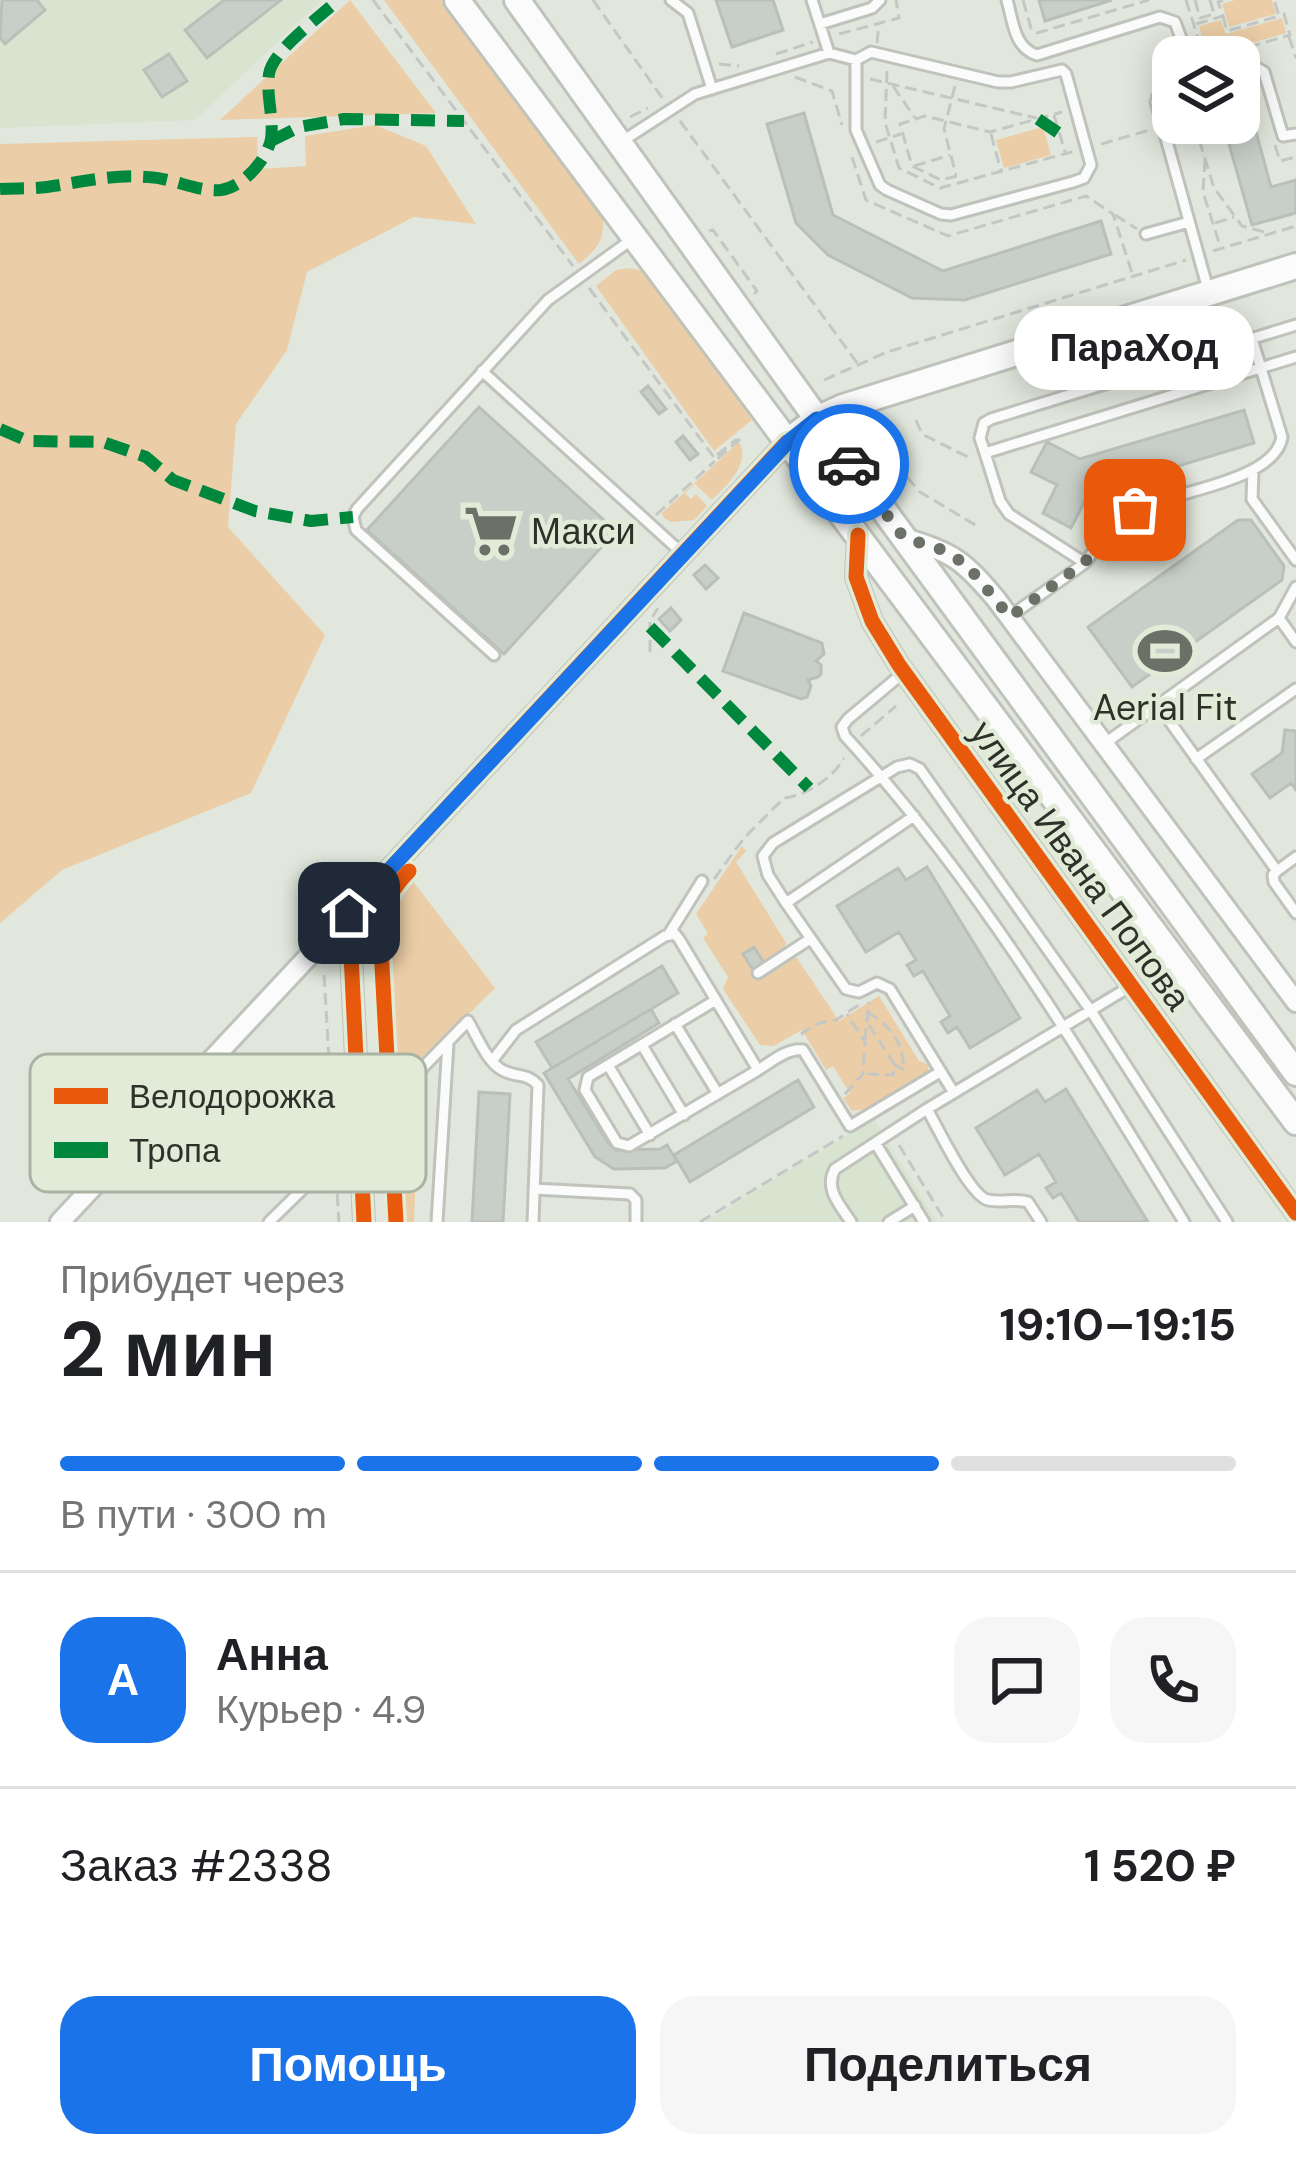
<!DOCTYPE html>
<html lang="ru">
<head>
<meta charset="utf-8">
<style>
	body { margin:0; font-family:"DM Sans",sans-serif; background:#f6f6f6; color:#202124; height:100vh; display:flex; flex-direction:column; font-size:45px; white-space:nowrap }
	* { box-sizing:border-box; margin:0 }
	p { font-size:39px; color:#757577 }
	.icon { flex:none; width:66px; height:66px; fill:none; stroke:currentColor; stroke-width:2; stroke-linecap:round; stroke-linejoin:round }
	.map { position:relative; height:1222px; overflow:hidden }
	.sheet { display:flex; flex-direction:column; background:#fff; flex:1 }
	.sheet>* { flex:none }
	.controls { position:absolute; left:1152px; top:36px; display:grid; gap:24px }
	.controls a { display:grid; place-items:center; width:108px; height:108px; border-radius:24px; background:#fff; box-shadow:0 6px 30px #0003; font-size:60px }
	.pin { position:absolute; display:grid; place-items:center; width:102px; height:102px; color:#fff; margin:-51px; border-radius:24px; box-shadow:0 6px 18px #0006 }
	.courier { position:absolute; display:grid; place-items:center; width:120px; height:120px; margin:-60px; border:9px solid #1a73e8; border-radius:50%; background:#fff; color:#222; box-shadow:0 3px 15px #0007 }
	.bubble { position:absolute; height:84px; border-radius:36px; background:#fff; box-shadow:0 6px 30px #0003; font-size:39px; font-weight:700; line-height:84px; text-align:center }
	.summary em { font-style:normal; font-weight:700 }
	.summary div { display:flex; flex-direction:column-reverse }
	.summary { display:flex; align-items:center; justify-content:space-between; height:204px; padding:0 60px }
	h1 { font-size:78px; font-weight:700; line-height:90px }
	.bar { display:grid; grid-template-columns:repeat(4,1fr); gap:18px 12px; align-content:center; height:144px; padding:0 60px }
	.bar i { height:15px; border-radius:9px; background:#e0e0e0 }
	.bar .selected { background:#1a73e8 }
	.bar p { grid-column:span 4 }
	.line { display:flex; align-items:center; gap:30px; padding:0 60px; border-top:3px solid #e0e0e0 }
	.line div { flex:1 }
	.round { display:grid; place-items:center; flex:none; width:126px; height:126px; border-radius:36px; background:#f6f6f6 }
	.action { display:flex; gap:24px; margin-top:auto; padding:24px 60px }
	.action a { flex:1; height:138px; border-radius:36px; background:#1a73e8; color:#fff; font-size:48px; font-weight:700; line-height:138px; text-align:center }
	.action a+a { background:#f6f6f6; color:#202124 }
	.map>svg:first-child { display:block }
	.built { fill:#d9e4d0 }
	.green { fill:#ebcea7 }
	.building { fill:#c8cfc8; stroke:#b9c0b9; stroke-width:3 }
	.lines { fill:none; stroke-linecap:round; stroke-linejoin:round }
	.lane-casing { stroke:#bfc3bb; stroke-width:15 }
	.street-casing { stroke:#bfc3bb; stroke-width:24 }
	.secondary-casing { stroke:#bfc3bb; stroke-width:30 }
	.path { stroke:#c5c7c4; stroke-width:3; stroke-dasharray:12 6; stroke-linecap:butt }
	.lane { stroke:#fafbfa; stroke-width:9 }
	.street { stroke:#fafbfa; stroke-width:18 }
	.secondary { stroke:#fafbfa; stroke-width:24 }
	.quiet { stroke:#00873e; stroke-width:12; stroke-dasharray:24 12; stroke-linecap:butt }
	.cycleway-casing { stroke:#e1ebd8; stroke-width:22 }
	.cycleway { stroke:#e8590c; stroke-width:15 }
	.done { stroke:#6c7168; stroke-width:12; stroke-dasharray:0 21.6 }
	.route { stroke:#1a73e8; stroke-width:15 }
	.labels { text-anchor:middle; stroke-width:9; stroke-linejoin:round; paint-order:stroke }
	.poi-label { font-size:36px; fill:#2d3129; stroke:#e1ebd8; text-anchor:start }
	.street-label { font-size:36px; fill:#2d3129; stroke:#e1ebd8 }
	.key { fill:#e1ebd8; stroke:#abb3a4; stroke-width:3 }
	.key-label { font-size:33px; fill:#2d3129 }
</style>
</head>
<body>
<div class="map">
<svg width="1296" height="1222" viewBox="0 0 1296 1222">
	<rect width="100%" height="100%" fill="#e1e7dc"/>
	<path class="built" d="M 0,0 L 322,0 L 195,120 L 0,128 Z
		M 874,1119 L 937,1222 L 705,1222 Z"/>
	<path class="green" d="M 350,0 L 436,113 L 220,120 Z
		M 384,0 L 446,0 L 603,216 C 605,241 597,249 579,264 Z
		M 1235,0 L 1272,0 L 1276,14 L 1229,27 L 1222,4 Z
		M 1282,18 L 1286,33 L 1207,56 L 1199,26 L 1221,20 L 1226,34 Z
		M 375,125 L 426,146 L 476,224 L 414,217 L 307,272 L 287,350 L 236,424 L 228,527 L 325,635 L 251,793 L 62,870 L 0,923 L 0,144 L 257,137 L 258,169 L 306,166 L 305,136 Z
		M 1043,127 L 1051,155 L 1004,168 L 996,140 Z
		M 630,268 L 644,271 L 752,420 L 714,451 L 596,286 L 616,270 Z
		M 739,442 C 751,464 727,485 712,500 L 695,484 L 685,493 L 691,499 L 696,494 L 707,506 L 694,520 L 671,522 L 664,518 L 662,513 Z
		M 742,846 L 746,851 L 736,862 L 786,943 L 785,948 L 763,962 L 754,947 L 744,953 L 758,977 L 790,957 L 797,958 L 839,1021 L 879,996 L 919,1061 L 929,1065 L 927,1074 L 871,1108 L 852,1111 L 843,1098 L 850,1093 L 833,1066 L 826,1070 L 802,1030 L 773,1046 L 760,1045 L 723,989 L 728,977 L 703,938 L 708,934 L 696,914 Z
		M 412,880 L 495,988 L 398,1085 L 390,936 L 394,912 Z
		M 419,1088 L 414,1222 L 400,1222 L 394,1106 Z"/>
	<path class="building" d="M 2,0 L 37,0 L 45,10 L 5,44 L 0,38 Z
		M 224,0 L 281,0 L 207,58 L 185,30 Z
		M 716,0 L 773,0 L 783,30 L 732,47 Z
		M 1039,0 L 1112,0 L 1045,21 Z
		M 169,54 L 187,81 L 162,97 L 144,70 Z
		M 1249,106 L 1271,187 L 1296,180 L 1296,213 L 1252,225 L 1223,123 L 1239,123 L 1239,109 Z
		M 804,113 L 833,215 L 943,271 L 1101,221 L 1111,254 L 965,300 L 912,298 L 828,255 L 796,223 L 767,124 Z
		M 648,386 L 666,409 L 659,414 L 641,392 Z
		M 479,407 L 616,531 L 504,654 L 367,530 Z
		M 1244,410 L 1254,443 L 1089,493 L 1071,528 L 1043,513 L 1057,485 L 1031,472 L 1047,442 L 1080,459 Z
		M 683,436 L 698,454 L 690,460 L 676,442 Z
		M 1238,520 L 1251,520 L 1284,566 L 1282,580 L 1132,687 L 1088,627 Z
		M 705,565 L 718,578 L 706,589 L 694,575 Z
		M 671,608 L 681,620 L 670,631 L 659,619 Z
		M 744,613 L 822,643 L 824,654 L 816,661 L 821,665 L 821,674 L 818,677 L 808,680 L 811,686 L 807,697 L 801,699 L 723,671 Z
		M 1285,730 L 1296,731 L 1296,790 L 1291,783 L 1270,798 L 1252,774 L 1282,753 Z
		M 927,867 L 1020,1018 L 970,1048 L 957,1027 L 948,1033 L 941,1022 L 950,1016 L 923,971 L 914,976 L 907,965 L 916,960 L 899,932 L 866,952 L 837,906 L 898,868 L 906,880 Z
		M 754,947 L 764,963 L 753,970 L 743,954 Z
		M 662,966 L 678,993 L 552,1068 L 536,1042 Z
		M 651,1009 L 659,1023 L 568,1079 L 609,1144 L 616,1150 L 660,1149 L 667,1145 L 677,1161 L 665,1168 L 614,1169 L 595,1157 L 544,1073 Z
		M 798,1080 L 814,1107 L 690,1182 L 674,1155 Z
		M 1066,1089 L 1148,1222 L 1079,1222 L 1061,1193 L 1053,1198 L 1046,1188 L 1056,1182 L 1039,1154 L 1005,1175 L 976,1128 L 1037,1090 L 1045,1102 Z
		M 479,1092 L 510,1094 L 503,1222 L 472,1222 Z"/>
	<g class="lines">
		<defs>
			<path id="lane" d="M 671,0 L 688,13 L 712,89
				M 812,0 L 829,53
				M 1007,0 C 1013,21 1014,48 1037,55 L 1160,17 L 1175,22 L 1188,57
				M 820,24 L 872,8 L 880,0
				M 1239,73 L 1257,68 L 1264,72 L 1283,136 L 1296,134
				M 1173,91 L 1158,96 L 1156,102 L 1209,293
				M 624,140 L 695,94 L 829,53 L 856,60 L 871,52 L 998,82 L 1011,82 L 1062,70 L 1066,74 L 1091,165 L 1084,178 L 1073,182 L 951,215 L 941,214 L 887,190 L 880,185 L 856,130 L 856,60
				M 1146,234 L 1189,222
				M 1296,325 L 991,419 L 984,423 L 980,438 L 985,453 L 1296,357
				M 482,371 L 683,554
				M 985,453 L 1000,501 L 1009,514 L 1085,563 C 1095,550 1113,518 1127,512 C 1164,493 1275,483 1282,437 L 1252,339
				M 1253,470 L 1252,499 L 1296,560
				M 1009,617 L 1085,563
				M 1279,618 L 1296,642
				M 494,655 L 356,530 L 353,517 L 357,509 L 548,300 L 631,240
				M 903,673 L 848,719 L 842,727 L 845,736 C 979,882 1081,1054 1184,1222
				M 1158,705 L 1277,871 L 1273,875 L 1274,882 L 1296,913
				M 1104,744 L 1279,618 L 1296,587
				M 1196,759 L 1296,689
				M 914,816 L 786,903 L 846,989 L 859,992 L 877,983 L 890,989 L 954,1093
				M 1277,871 L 1296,857
				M 786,903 L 768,875 L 763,856 L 773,843 L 897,767 L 910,764 L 920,769 L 1091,1011 L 1227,1222
				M 669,934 L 702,881
				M 758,973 L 810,939
				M 675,1024 L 718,1094
				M 642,1045 L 684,1115
				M 492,1061 L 516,1030 L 665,936 L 675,934 L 679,939 L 758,1070 L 629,1146 L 617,1143 L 585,1090 L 588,1077 L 716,1000
				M 608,1065 L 650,1135
				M 758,1070 C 771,1062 787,1048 803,1050 L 850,1126 L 940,1072
				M 358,1095 L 397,1094 L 468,1021 C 477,1036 487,1062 502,1070 C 516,1078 526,1072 538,1085 L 533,1222
				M 876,1144 L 924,1222
				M 534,1189 L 630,1194 L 636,1200 L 636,1222
				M 269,1222 L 359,1134
				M 437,1222 L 448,1043
				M 851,1222 C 840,1205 824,1189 835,1169 L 927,1109
				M 889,1222 L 915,1206
				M 1041,1222 L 1028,1202 C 1014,1198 1002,1203 988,1200 C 970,1196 938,1128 927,1109 L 1131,986"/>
			<path id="street" d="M 858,535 L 856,577 L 872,621 L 899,665 L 1296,1213
				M 904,538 C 953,552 964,561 996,599 L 1296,1002
				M 60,1222 L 349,913
				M 364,1222 L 349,913 L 787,442"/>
			<path id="secondary" d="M 457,0 L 1296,1122
				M 517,0 L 817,419 L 1296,1073
				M 787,442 L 817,419 L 843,407 L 1296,266"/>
		</defs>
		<use href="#lane" class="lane-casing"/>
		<use href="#street" class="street-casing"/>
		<use href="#secondary" class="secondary-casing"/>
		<path class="path" d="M 373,0 L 573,266
			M 593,0 L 663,99 L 661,100
			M 1023,0 L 1031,28 L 1037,33 L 1149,0
			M 1186,0 L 1204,57
			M 1195,0 L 1200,18 L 1214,14 L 1210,0
			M 1223,16 L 1227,31 L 1279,16 L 1274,0
			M 1196,24 L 1223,16 L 1218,2 L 1224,0
			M 839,34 L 899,18 L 896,0
			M 1289,37 L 1296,58
			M 877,43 L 879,23
			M 776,54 L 813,42
			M 1214,57 L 1290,35 L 1284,14 L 1279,16
			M 719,64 L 739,66
			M 887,71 L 885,122 L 899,168 L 940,188 L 1075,151
			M 795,77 L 832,91 L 842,125
			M 870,79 L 1036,118
			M 893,86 L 915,118
			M 955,86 L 944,129 L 956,175
			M 1054,115 L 1065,152
			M 630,117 L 648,108
			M 680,121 L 858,364
			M 1194,123 L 1214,188 L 1242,226 L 1268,233
			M 991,134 L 1001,171
			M 876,142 L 901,134
			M 1101,144 L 1150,130
			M 1275,145 L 1280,161 L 1296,157
			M 852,157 L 866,200 L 948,236 L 1086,196 L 1113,214 L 1133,276
			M 1205,160 L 1203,192 L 1221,249
			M 914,166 L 950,155
			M 957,176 L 941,180 L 912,166 L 900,124 L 925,116 L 990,132 L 1062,112
			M 1115,215 L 1137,229
			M 1215,223 L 1234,217
			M 709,231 L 713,230 L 757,291 L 754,294
			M 1213,251 L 1296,226
			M 589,288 L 716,460 L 740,439
			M 824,380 L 887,352 L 1186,260
			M 916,420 L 922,434 L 972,459
			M 872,436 L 920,492 L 977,526
			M 717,455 L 737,439
			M 656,515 L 715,461
			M 650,652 L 650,621 L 658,608
			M 861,736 L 896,706
			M 714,879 L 744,838 L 784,798 C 806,796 834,777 844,758
			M 376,912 L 374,935 L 382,1082
			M 324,975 L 334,1142
			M 868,1012 C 893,1029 902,1040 904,1070 L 895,1065
			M 803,1035 L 802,1033 L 819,1023 L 836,1020 L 860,1004
			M 865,1040 L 869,1002
			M 867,1074 L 893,1075 L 895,1065 L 867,1022
			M 845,1094 L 863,1074 L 865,1042 L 847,1014
			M 383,1109 L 389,1222
			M 899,1145 L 946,1222
			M 336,1176 L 339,1222
			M 700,1222 L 843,1136"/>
		<use href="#lane" class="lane"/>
		<use href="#street" class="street"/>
		<use href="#secondary" class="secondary"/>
		<path class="quiet" d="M 1038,119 L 1060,134
			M 271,141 L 299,127 L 344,119 L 464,121
			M 0,189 C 15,188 31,189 47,187 C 81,182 113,174 148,177 C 173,178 197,192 221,190 C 243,187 267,160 271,139 C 274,118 266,95 269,74 C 272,51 321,16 338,0
			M 0,429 L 28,441 L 103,442 L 146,457 L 173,480 L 255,511 L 311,521 L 353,517
			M 650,627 L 809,788"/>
		<defs>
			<path id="cycleway" d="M 858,535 L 856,577 L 872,621 L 899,665 L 1296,1213
				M 364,1222 L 349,913 L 787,442
				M 396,1222 L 380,929 C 383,903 392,889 409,871"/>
		</defs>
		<use href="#cycleway" class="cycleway-casing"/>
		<use href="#cycleway" class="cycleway"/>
	</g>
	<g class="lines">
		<path class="done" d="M 849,464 L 904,538 L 938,548 L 966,564 L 1010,617 L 1085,562 L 1121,515 L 1135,510"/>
		<path class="route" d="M 349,913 L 788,442 L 817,419 L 849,464"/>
	</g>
	<defs>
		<symbol id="supermarket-bare" viewBox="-9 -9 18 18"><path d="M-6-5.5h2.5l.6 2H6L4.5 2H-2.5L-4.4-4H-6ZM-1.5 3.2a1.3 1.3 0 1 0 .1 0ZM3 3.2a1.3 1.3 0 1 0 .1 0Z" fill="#6c7168" stroke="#e1ebd8" stroke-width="2.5" paint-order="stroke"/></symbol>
		<symbol id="stadium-bare" viewBox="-9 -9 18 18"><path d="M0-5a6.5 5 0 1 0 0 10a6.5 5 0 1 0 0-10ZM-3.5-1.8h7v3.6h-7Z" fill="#6c7168" stroke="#e1ebd8" stroke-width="2.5" paint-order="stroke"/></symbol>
	</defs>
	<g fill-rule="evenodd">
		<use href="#supermarket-bare" x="453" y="493" width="76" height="76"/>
		<use href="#stadium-bare" x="1127" y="613" width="76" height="76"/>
	</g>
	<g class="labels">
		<g class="poi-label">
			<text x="531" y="544">Макси</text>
			<text x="1165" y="720" text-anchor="middle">Aerial Fit</text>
		</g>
		<g class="street-label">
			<text transform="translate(1081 865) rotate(54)" y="13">улица Ивана Попова</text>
		</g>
	</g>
	<rect x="30" y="1054" width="396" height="138" rx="18" class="key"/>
	<rect x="54" y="1088" width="54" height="16" fill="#e8590c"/>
	<rect x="54" y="1142" width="54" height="16" fill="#00873e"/>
	<g class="key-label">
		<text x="129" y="1108">Велодорожка</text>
		<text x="129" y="1162">Тропа</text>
	</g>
</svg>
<div class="controls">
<a><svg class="icon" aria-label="layers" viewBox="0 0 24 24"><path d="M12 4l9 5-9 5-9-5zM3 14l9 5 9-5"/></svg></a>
</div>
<div class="pin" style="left:1135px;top:510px;background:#ea580c"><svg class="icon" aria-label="bag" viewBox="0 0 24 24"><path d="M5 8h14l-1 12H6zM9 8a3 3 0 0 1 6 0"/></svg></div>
<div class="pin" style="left:349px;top:913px;background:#1f2937"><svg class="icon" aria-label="home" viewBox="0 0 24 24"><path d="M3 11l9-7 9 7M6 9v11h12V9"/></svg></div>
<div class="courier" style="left:849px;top:464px"><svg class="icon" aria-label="car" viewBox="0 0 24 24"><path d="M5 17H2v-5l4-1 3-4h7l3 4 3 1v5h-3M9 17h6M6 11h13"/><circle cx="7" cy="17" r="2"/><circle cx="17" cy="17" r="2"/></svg></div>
<div class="bubble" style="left:1014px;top:306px;width:240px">ПараХод</div>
</div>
<section class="sheet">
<div class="summary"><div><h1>2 мин</h1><p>Прибудет через</p></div><em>19:10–19:15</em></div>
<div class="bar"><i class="selected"></i><i class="selected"></i><i class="selected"></i><i></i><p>В пути · 300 m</p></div>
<div class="line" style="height:216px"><b class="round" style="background:#1a73e8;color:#fff">А</b><div><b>Анна</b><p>Курьер · 4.9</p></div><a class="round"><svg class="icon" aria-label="chat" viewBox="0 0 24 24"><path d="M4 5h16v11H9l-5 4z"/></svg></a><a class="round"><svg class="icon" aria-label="phone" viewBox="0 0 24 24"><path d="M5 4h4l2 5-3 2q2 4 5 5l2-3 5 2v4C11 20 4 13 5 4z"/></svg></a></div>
<div class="line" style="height:156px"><div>Заказ #2338</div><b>1 520 ₽</b></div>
<div class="action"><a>Помощь</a><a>Поделиться</a></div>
</section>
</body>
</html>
